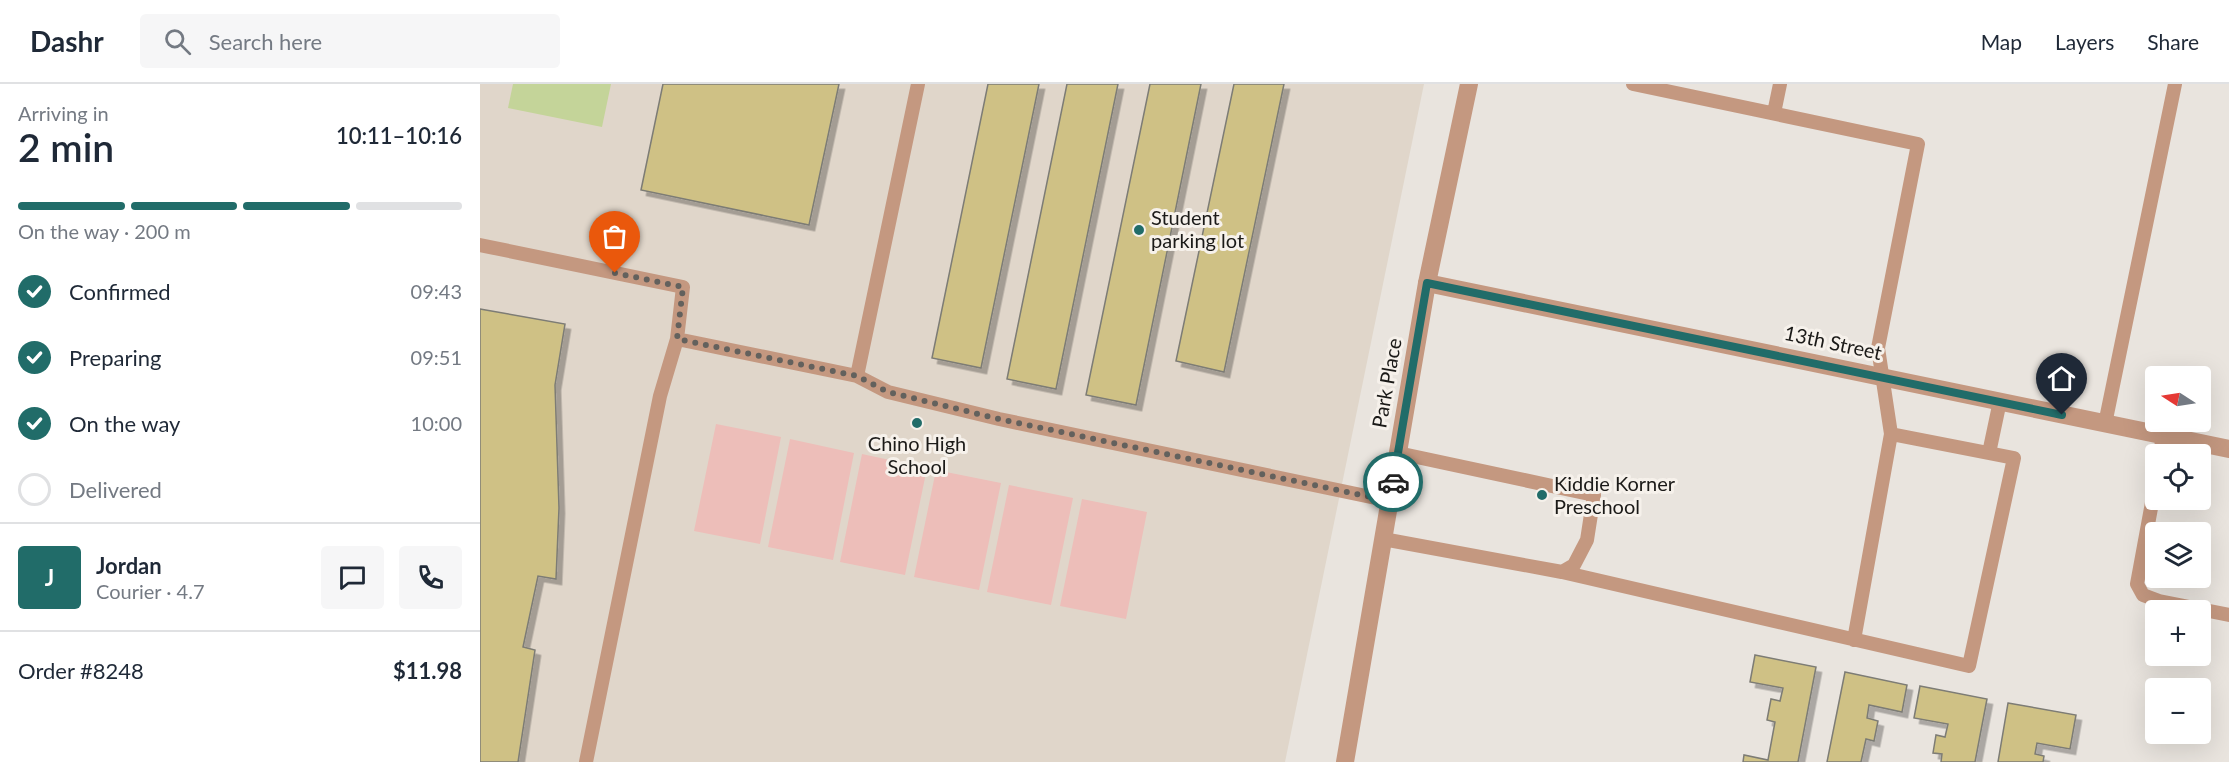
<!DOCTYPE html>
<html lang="en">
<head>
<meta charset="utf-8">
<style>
	body { margin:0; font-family:Lato,sans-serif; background:#f6f6f7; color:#1f2937; height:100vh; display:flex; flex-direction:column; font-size:22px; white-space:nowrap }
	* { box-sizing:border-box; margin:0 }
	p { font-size:20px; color:#747a83 }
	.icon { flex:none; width:33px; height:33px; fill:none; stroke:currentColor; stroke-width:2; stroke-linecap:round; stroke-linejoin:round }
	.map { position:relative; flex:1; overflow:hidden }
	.drawer { display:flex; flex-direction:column; background:#fff; width:480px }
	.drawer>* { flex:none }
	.needle { width:39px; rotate:282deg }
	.controls { position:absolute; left:1665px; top:282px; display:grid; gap:12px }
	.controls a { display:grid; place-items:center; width:66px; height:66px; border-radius:6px; background:#fff; box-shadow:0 6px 24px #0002; font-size:30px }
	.pin { position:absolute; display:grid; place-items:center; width:51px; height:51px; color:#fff; margin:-62px -26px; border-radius:50% 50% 50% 0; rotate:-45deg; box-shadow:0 0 6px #0007 }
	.pin .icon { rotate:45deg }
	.courier { position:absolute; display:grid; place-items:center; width:60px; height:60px; margin:-30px; border:4px solid #216c69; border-radius:50%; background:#fff; color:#222; box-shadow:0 2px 8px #0007 }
	.overview em { font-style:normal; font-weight:600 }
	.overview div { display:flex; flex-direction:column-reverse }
	.overview { display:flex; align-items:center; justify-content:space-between; height:102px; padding:0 18px }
	h1 { font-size:39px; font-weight:600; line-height:45px }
	.bar { display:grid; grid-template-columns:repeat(4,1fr); gap:9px 6px; align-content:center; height:72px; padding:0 18px }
	.bar i { height:8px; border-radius:4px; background:#e0e1e3 }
	.bar .current { background:#216c69 }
	.bar p { grid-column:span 4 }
	.line { display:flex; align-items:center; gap:15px; padding:0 18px; border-top:2px solid #e0e1e3 }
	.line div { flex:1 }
	.round { display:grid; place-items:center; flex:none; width:63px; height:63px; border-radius:6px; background:#f6f6f7 }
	ol { padding:0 18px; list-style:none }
	li { display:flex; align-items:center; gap:18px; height:66px }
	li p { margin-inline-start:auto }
	li .icon { padding:6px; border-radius:50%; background:#216c69; color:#fff; stroke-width:4 }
	li:last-child { color:#747a83 }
	li i { width:33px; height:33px; border:3px solid #e0e1e3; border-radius:50% }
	header { display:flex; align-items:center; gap:36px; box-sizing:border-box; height:84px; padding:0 30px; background:#fff; border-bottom:2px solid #e0e1e3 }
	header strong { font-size:28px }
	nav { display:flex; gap:33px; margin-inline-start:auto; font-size:21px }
	.search { width:420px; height:54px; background:#f6f6f7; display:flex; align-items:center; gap:15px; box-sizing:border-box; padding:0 21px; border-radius:6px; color:#747a83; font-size:22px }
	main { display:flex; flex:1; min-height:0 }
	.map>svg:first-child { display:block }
	.built { fill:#e0d6ca }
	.green { fill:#edbeb9 }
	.water { fill:#c4d499 }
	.building { fill:#cfc185; stroke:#7d7c75; stroke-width:1.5; filter:url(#shadow) }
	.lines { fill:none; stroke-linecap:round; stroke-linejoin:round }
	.service { stroke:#c49880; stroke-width:14 }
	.minor { stroke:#c49880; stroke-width:18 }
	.tertiary { stroke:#c49880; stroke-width:18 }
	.done { stroke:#63615d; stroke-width:6; stroke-dasharray:0 10.8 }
	.route { stroke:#216c69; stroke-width:8 }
	.poi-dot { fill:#216c69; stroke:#f6f1eb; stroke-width:2 }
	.labels { text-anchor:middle; stroke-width:6; stroke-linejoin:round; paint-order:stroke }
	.poi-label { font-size:20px; fill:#1b1a18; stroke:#f6f1eb; text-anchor:start }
	.street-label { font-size:20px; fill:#1b1a18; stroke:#f6f1eb }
</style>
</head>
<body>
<header>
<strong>Dashr</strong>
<div class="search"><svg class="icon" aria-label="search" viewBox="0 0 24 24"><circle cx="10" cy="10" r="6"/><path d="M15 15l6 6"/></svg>Search here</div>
<nav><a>Map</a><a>Layers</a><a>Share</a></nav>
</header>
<main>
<section class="drawer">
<div class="overview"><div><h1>2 min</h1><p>Arriving in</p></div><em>10:11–10:16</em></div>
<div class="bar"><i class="current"></i><i class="current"></i><i class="current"></i><i></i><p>On the way · 200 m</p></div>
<ol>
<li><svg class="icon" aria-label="check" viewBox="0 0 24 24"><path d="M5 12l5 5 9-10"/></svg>Confirmed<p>09:43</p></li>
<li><svg class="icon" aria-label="check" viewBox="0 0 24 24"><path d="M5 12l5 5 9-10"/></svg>Preparing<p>09:51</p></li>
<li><svg class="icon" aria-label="check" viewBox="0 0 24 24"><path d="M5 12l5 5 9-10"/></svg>On the way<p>10:00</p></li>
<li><i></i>Delivered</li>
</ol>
<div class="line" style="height:108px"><b class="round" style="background:#216c69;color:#fff">J</b><div><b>Jordan</b><p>Courier · 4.7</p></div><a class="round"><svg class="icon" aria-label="chat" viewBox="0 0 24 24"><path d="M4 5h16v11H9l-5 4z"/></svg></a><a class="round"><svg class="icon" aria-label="phone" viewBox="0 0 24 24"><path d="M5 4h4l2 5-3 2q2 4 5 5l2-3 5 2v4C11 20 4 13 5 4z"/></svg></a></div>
<div class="line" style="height:78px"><div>Order #8248</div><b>$11.98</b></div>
</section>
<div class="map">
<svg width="1749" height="678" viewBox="0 0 1749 678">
	<defs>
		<filter id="shadow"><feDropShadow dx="5.5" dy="5.5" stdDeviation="0" flood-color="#0004"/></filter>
	</defs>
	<rect width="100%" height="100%" fill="#e9e4de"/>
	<path class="built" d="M 0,0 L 944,0 L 805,678 L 0,678 Z"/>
	<path class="green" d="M 236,340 L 301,353 L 280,460 L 214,447 Z
		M 310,355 L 374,369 L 353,476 L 288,463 Z
		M 382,370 L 447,384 L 425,491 L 360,478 Z
		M 456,386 L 521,399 L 499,506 L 434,493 Z
		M 529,401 L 593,414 L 571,521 L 507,508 Z
		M 602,415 L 667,428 L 646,535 L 580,522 Z"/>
	<path class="water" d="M 33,0 L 131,0 L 122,43 L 28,24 Z"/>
	<path class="building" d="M 183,0 L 359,0 L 329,141 L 161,106 Z
		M 508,0 L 559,0 L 501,284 L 452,274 Z
		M 587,0 L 638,0 L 576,305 L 527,295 Z
		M 670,0 L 721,0 L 656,321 L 606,311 Z
		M 754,0 L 804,0 L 744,288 L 696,277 Z
		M 0,225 L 85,240 L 75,301 L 79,424 L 76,495 L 58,492 L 43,563 L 55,566 L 38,678 L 0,678 Z
		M 1275,571 L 1336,583 L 1318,678 L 1263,678 L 1264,671 L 1288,676 L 1295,638 L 1287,636 L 1291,615 L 1300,617 L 1303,604 L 1270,598 Z
		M 1365,588 L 1427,601 L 1422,628 L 1389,621 L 1387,634 L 1398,637 L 1394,657 L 1386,655 L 1381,678 L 1347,678 Z
		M 1440,602 L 1507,615 L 1495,678 L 1461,678 L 1462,670 L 1453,669 L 1456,651 L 1465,653 L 1468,640 L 1434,634 Z
		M 1528,619 L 1596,631 L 1590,665 L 1557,659 L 1555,670 L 1564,672 L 1563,678 L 1518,678 Z"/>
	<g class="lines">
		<path class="service" d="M 438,0 L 377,292 L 408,308 L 519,335 L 910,417
			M 1153,0 L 1438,60 L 1398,264 L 1411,350 L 1374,556
			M 1294,29 L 1300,0
			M 0,161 L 203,203 L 197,255 L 180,312 L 106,678
			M 197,255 L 377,292
			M 1625,340 L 1695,0
			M 918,369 L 1114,411 L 1107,456 L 1094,481 L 1082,488
			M 1509,369 L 1520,317
			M 1680,370 L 1683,351
			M 1676,397 L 1657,500 L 1663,511 L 1679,517 L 1749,531
			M 903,455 L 1082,488 L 1489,582 L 1534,374 L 1411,350"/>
		<path class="minor" d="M 947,199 L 1749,365"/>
		<path class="tertiary" d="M 865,678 L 947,199 L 989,0"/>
	</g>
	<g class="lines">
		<path class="done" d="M 135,189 L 203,203 L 197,255 L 377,292 L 408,308 L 519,335 L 910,417 L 913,398"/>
		<path class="route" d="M 913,398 L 947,199 L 1582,331"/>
	</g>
	<g class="poi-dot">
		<circle cx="659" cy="146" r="6"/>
		<circle cx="437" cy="339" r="6"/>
		<circle cx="1062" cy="411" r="6"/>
	</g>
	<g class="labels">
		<g class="poi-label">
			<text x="671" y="141">Student<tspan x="671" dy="23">parking lot</tspan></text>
			<text x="437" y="367" text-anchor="middle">Chino High<tspan x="437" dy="23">School</tspan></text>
			<text x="1074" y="407">Kiddie Korner<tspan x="1074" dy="23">Preschool</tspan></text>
		</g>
		<g class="street-label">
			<text transform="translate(1353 259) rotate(12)" y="7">13th Street</text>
			<text transform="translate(907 299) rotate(-80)" y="7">Park Place</text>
		</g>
	</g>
</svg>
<div class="controls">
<a><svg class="needle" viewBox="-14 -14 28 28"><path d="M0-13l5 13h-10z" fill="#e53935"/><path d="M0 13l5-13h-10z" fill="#747a83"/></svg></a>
<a><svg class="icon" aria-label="locate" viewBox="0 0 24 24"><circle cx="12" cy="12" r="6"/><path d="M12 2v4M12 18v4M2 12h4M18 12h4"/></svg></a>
<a><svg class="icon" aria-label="layers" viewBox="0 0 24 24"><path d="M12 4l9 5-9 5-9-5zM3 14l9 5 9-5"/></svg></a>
<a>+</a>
<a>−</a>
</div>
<div class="pin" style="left:135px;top:189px;background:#ea580c"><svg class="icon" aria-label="bag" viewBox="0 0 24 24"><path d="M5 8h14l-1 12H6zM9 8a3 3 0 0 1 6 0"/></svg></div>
<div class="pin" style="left:1582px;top:331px;background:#1f2937"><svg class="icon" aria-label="home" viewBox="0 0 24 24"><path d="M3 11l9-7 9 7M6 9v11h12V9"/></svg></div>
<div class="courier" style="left:913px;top:398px"><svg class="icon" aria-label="car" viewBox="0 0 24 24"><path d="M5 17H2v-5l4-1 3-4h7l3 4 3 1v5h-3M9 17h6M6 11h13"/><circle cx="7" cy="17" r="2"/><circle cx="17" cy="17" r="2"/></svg></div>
</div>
</main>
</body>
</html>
